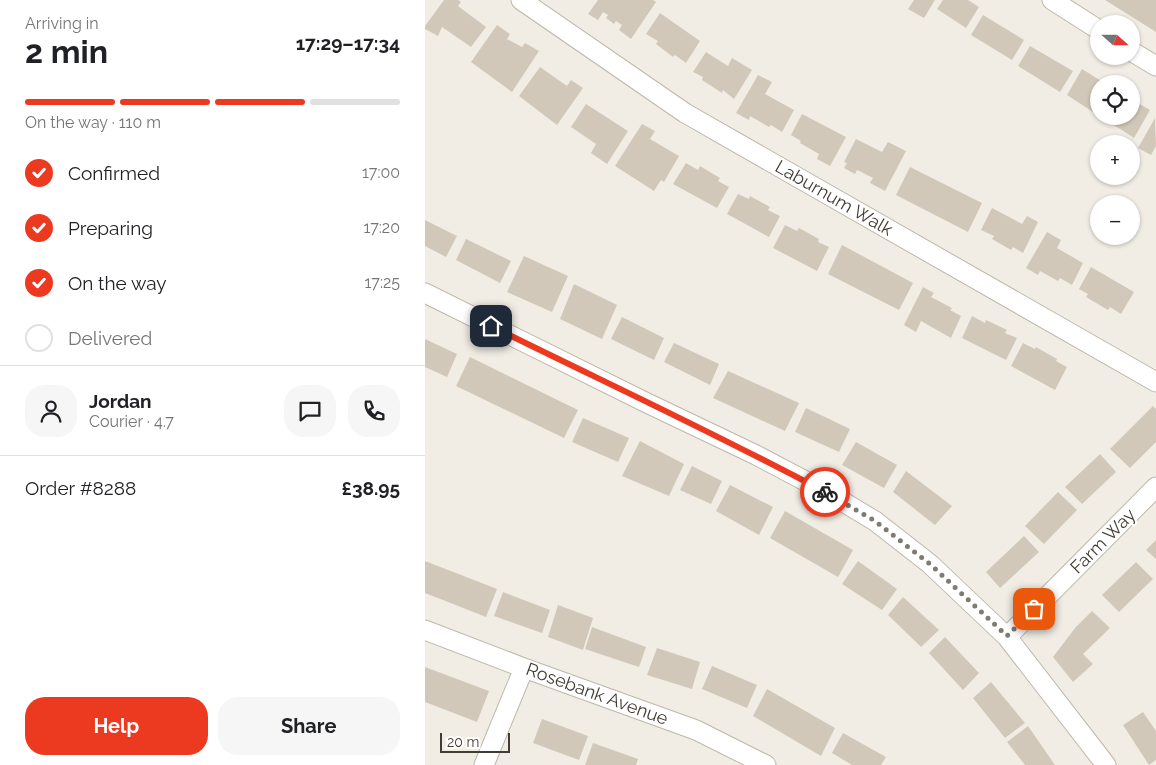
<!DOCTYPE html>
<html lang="en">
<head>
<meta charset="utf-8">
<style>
	body { margin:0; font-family:Raleway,sans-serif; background:#f6f6f6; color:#202124; height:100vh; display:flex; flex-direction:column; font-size:19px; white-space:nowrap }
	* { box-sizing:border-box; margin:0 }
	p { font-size:16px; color:#757577 }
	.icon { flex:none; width:28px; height:28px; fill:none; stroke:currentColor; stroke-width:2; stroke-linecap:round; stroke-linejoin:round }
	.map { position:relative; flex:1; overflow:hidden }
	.panel { display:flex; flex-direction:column; background:#fff; width:425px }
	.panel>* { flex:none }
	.needle { width:32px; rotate:111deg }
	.fabs { position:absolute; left:665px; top:15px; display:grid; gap:10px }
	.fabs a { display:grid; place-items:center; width:50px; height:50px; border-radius:50%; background:#fff; box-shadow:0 1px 4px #0004; font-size:25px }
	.scale { position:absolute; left:15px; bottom:12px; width:70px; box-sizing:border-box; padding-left:5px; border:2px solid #423d34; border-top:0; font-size:14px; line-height:18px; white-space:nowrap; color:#423d34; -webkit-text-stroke:4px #fff; paint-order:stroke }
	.pin { position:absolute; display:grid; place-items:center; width:42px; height:42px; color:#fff; margin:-21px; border-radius:10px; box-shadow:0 2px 8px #0006 }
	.courier { position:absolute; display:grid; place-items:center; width:50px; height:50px; margin:-25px; border:4px solid #ec3a20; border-radius:50%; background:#fff; color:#222; box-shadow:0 1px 6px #0007 }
	.summary em { font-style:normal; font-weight:700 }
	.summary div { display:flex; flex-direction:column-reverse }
	.summary { display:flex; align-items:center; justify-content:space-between; height:85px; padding:0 25px }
	h1 { font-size:32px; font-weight:700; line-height:38px }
	.bar { display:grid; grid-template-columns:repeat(4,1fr); gap:8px 5px; align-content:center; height:60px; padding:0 25px }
	.bar i { height:6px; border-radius:4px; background:#e0e0e0 }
	.bar .selected { background:#ec3a20 }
	.bar p { grid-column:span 4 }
	.line { display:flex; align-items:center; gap:12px; padding:0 25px; border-top:1px solid #e0e0e0 }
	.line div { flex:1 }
	.round { display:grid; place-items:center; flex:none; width:52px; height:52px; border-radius:20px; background:#f6f6f6 }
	ol { padding:0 25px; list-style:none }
	li { display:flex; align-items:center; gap:15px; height:55px }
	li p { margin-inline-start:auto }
	li .icon { padding:5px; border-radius:50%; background:#ec3a20; color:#fff; stroke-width:4 }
	li:last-child { color:#757577 }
	li i { width:28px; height:28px; border:2px solid #e0e0e0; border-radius:50% }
	.action { display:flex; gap:10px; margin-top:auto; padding:10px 25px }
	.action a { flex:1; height:58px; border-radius:20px; background:#ec3a20; color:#fff; font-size:20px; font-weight:700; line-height:58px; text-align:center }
	.action a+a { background:#f6f6f6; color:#202124 }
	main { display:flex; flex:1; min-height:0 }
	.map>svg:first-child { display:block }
	.building { fill:#d2c8ba }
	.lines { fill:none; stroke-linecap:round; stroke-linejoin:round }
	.street-casing { stroke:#beb7aa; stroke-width:21 }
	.street { stroke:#fff; stroke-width:19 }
	.done { stroke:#7f7b72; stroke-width:5; stroke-dasharray:0 9 }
	.route { stroke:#ec3a20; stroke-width:6 }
	.labels { text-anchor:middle; stroke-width:4; stroke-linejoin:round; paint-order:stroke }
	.street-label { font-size:18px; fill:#423d34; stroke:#fff }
</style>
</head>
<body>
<main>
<section class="panel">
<div class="summary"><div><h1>2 min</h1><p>Arriving in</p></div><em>17:29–17:34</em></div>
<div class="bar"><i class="selected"></i><i class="selected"></i><i class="selected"></i><i></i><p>On the way · 110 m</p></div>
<ol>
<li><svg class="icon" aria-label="check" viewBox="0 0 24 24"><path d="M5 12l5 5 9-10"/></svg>Confirmed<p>17:00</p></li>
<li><svg class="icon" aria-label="check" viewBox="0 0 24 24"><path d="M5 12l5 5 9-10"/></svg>Preparing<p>17:20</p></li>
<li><svg class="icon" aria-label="check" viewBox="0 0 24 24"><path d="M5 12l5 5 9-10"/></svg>On the way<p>17:25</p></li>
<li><i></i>Delivered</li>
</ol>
<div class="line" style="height:90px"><a class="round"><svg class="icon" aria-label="person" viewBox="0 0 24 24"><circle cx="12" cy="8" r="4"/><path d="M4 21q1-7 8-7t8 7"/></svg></a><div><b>Jordan</b><p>Courier · 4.7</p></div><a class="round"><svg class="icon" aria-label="chat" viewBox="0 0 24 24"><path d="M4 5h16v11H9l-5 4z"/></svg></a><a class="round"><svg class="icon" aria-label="phone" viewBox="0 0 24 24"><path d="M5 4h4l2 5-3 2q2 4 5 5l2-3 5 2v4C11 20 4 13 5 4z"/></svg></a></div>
<div class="line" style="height:65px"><div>Order #8288</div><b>£38.95</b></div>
<div class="action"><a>Help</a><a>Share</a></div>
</section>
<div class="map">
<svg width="731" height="765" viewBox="0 0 731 765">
	<rect width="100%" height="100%" fill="#f1ede4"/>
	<path class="building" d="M 19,0 L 33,0 L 36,2 L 33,6 L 61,27 L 46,47 L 17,27 L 13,36 L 0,29 L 0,26 Z
		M 173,0 L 228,0 L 231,2 L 206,39 L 194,30 L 197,25 L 191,21 L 189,24 L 181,18 L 183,15 L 178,12 L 173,20 L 163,14 Z
		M 489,0 L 510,0 L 499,18 L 483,9 Z
		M 518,0 L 543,0 L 554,7 L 541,28 L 512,9 Z
		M 680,0 L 731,0 L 731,32 Z
		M 235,13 L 275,41 L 261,63 L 250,55 L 248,57 L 231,44 L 233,41 L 221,34 Z
		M 558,15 L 599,40 L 587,60 L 546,35 Z
		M 72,25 L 85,34 L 82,39 L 97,47 L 100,43 L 114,51 L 87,92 L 46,62 Z
		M 605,46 L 648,71 L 635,92 L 593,66 Z
		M 281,52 L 303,66 L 307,58 L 327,70 L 309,99 L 298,90 L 297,93 L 277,80 L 278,77 L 268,72 Z
		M 115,67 L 142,86 L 146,80 L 158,88 L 132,125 L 94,96 Z
		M 657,69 L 681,84 L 674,84 L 674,116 L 642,95 Z
		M 333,75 L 347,82 L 340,94 L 369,110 L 357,132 L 346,125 L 344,127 L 325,116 L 324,120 L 311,113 Z
		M 706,99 L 725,110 L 709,138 L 675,116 L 706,116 Z
		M 161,104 L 203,131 L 182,164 L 166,153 L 171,144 L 146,127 Z
		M 377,114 L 421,137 L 405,166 L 392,159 L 394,154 L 375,143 L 376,141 L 366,135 Z
		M 730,118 L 731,146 L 726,155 L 713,148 Z
		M 217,124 L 230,131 L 225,139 L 254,156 L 239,182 L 236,180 L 229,191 L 190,166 Z
		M 431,139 L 457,152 L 463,142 L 481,151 L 460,191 L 445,183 L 448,178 L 432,170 L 430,174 L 419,168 L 422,163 L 419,162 Z
		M 261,163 L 273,170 L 275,166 L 295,178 L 293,181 L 304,187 L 292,208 L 248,184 Z
		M 485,167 L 557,203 L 543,232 L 471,195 Z
		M 313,194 L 324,199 L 325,196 L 345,207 L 343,210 L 355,216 L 344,237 L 302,214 Z
		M 567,208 L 597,224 L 602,216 L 613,222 L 598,253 L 588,247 L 586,250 L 567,239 L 569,236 L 556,230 Z
		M 0,220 L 32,236 L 21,257 L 0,246 Z
		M 360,225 L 372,231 L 374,228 L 394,239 L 393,242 L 404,247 L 392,271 L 348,248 Z
		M 622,232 L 636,240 L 632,248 L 658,263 L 647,285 L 635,278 L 633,281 L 615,271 L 613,275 L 601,268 Z
		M 41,239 L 86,261 L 75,283 L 31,260 Z
		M 417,245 L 488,283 L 474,310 L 403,274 Z
		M 99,256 L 143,276 L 127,312 L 82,292 Z
		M 666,267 L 709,292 L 696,314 L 685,307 L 683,310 L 661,297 L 663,294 L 654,289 Z
		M 149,284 L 192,305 L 177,339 L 135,319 Z
		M 498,287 L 509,293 L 506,297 L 527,308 L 525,310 L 536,316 L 526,338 L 496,321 L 491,332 L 479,325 Z
		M 547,316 L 560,323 L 561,320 L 582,330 L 580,333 L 592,338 L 581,360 L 537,338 Z
		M 197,317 L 239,338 L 229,360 L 186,339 Z
		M 0,339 L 32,354 L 22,377 L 0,367 Z
		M 249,343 L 294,364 L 285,385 L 239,362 Z
		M 598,343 L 610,349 L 611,347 L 632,359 L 631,361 L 642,367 L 630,390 L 586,366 Z
		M 45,357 L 153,410 L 139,438 L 31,386 Z
		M 303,371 L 374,403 L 360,431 L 288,398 Z
		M 728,406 L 731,409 L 731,442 L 705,468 L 685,449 Z
		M 381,408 L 425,429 L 414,452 L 370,432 Z
		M 158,418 L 204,438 L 193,462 L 147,442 Z
		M 215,441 L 259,464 L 244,496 L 197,476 Z
		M 431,442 L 472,465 L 459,488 L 417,465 Z
		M 675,454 L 691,472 L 657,504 L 640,487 Z
		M 267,466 L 297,481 L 286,504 L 255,490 Z
		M 481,471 L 527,506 L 510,525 L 468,492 Z
		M 305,485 L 348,507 L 334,535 L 291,511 Z
		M 633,492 L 652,510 L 619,544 L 600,526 Z
		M 360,511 L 428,550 L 413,577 L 345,538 Z
		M 599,536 L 614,552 L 575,588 L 561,572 Z
		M 731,540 L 731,559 L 721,550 Z
		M 0,561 L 72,589 L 61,617 L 0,593 Z
		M 433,561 L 472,589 L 457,610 L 417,584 Z
		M 711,562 L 728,579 L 694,612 L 677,595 Z
		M 78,592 L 125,610 L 117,633 L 69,616 Z
		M 478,597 L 514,630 L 496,647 L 463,615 Z
		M 133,605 L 168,618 L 158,650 L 123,637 Z
		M 667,611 L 685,628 L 658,654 L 668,664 L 648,682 L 628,657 L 650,628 Z
		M 167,627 L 221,647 L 214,667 L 160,649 Z
		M 520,637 L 554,673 L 538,690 L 504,653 Z
		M 232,648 L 275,662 L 267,689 L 222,675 Z
		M 287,666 L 332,685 L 322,708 L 277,689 Z
		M 0,667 L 64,691 L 52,722 L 0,702 Z
		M 566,682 L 600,723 L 580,738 L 548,698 Z
		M 342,689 L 410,728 L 396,756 L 328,716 Z
		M 718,712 L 731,731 L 731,760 L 724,765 L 698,725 Z
		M 117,719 L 163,736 L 154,760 L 108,743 Z
		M 603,726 L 630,765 L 600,765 L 582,742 Z
		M 418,733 L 461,757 L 456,765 L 427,765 L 407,753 Z
		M 168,743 L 213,759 L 211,765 L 160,765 Z"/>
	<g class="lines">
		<defs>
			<path id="street" d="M 96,0 L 260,113 L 731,382
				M 627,0 L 674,30
				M 706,51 L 731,66
				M 0,293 L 222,403 L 331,455 L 405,494 L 450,521 L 505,564 L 582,637 L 681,765
				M 0,630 L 99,668 L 271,730 L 341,765
				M 582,637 L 731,487
				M 59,765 L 99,668"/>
		</defs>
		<use href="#street" class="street-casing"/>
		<use href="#street" class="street"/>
	</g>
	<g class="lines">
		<path class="done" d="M 400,492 L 450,521 L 505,564 L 582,636 L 609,609"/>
		<path class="route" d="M 66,326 C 177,381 290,433 400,492"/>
	</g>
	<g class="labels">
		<g class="street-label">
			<text transform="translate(409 198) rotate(30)" y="6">Laburnum Walk</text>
			<text transform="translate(678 541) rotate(-45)" y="6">Farm Way</text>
			<text transform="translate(172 694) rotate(20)" y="6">Rosebank Avenue</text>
		</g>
	</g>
</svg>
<div class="fabs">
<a><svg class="needle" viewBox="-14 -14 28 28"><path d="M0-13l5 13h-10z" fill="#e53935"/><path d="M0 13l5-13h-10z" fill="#757577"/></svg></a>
<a><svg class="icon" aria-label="locate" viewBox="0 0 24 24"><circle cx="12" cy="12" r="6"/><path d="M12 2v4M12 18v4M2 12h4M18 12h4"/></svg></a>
<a>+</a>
<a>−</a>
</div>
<div class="scale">20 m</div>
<div class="pin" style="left:609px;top:609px;background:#ea580c"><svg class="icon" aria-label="bag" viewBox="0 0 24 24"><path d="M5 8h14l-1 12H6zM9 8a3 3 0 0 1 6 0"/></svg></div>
<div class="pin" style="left:66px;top:326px;background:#1f2937"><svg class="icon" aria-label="home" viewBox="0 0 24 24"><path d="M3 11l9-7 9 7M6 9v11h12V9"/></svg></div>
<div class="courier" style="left:400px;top:492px"><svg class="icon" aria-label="bike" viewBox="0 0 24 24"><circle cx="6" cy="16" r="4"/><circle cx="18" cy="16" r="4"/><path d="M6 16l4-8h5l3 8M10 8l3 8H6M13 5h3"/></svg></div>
</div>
</main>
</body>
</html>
